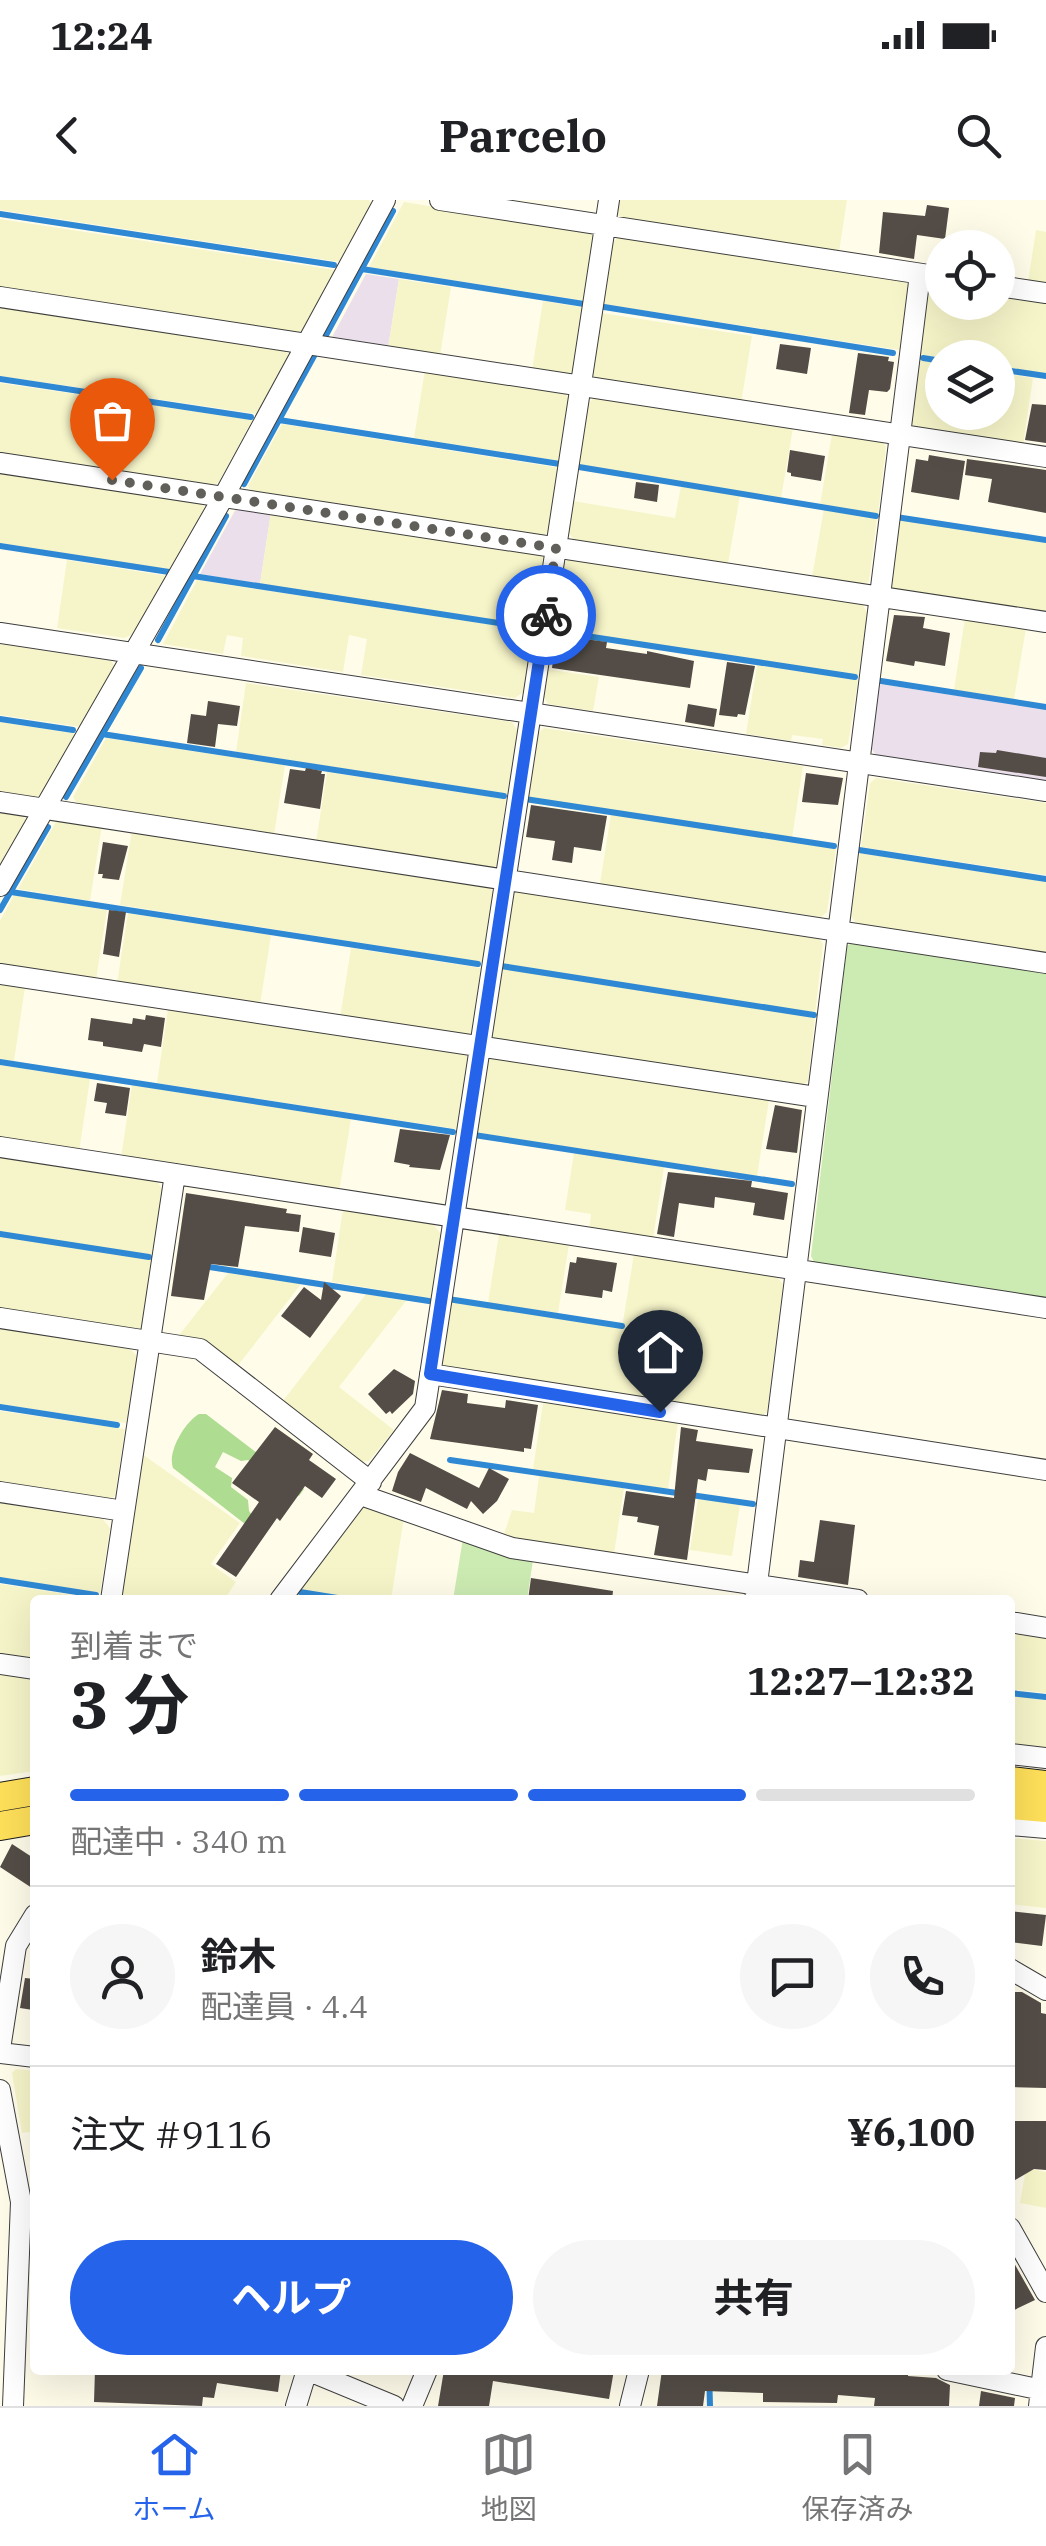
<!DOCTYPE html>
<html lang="ja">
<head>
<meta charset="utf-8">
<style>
	body { margin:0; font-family:"IBM Plex Serif","Noto Sans JP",serif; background:#f6f6f6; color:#202124; height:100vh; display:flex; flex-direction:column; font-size:38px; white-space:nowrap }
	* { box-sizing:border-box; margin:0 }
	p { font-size:32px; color:#757577 }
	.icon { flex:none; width:55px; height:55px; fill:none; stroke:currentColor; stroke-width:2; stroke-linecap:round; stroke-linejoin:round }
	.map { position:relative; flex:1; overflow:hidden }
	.panel { position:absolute; left:30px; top:1395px; width:985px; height:780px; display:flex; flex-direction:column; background:#fff; border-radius:10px; box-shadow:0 10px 40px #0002 }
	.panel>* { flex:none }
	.buttons { position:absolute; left:925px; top:30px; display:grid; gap:20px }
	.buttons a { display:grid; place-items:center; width:90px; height:90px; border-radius:50%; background:#fff; box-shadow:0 10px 40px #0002; font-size:50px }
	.pin { position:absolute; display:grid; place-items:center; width:85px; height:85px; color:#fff; margin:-102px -42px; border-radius:50% 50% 50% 0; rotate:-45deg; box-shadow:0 0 10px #0007 }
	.pin .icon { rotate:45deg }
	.courier { position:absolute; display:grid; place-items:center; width:100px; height:100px; margin:-50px; border:8px solid #2563eb; border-radius:50%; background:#fff; color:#222; box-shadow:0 2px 12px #0007 }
	.head em { font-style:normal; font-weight:700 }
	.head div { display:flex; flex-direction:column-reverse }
	.head { display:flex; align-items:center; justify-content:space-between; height:170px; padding:0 40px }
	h1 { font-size:65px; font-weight:700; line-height:75px }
	.bar { display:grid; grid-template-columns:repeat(4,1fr); gap:15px 10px; align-content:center; height:120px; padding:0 40px }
	.bar i { height:12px; border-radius:8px; background:#e0e0e0 }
	.bar .selected { background:#2563eb }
	.bar p { grid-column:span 4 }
	.line { display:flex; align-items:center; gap:25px; padding:0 40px; border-top:2px solid #e0e0e0 }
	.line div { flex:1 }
	.round { display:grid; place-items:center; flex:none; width:105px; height:105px; border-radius:52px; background:#f6f6f6 }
	.button { display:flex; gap:20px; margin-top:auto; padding:20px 40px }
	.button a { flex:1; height:115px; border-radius:60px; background:#2563eb; color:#fff; font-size:40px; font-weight:700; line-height:115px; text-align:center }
	.button a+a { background:#f6f6f6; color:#202124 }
	.status { display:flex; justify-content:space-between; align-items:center; height:70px; padding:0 50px; background:#fff; direction:ltr }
	.status svg { height:28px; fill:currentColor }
	header { display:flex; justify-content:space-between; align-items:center; height:130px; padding:0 40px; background:#fff; font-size:45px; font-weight:700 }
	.tab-bar { display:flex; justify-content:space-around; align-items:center; height:140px; border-top:2px solid #e0e0e0; background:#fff; font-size:28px; color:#757577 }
	.tab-bar a { display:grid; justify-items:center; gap:5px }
	.tab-bar .selected { color:#2563eb }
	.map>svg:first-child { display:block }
	.industrial { fill:#eadfeb }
	.farmland { fill:#f6f5c9 }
	.green { fill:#ccebb2 }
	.forest { fill:#aedc91 }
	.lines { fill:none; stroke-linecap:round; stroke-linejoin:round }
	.stream { stroke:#2f88d3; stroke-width:6 }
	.building { fill:#544d47 }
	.minor-casing { stroke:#3e3e3e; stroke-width:22 }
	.major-casing { stroke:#1c1c1c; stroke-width:30 }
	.minor { stroke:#fff; stroke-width:20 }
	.major { stroke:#ffe05a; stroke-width:28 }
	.done { stroke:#605f59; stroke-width:10; stroke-dasharray:0 18 }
	.route { stroke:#2563eb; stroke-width:12 }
</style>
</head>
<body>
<div class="status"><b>12:24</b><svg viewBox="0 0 49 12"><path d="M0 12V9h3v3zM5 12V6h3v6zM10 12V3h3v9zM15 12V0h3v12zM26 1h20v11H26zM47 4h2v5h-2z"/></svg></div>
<header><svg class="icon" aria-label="back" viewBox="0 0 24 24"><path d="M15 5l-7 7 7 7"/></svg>Parcelo<svg class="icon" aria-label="search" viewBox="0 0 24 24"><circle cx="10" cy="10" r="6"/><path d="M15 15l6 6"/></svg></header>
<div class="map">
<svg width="1046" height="2206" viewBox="0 0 1046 2206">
	<rect width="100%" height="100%" fill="#fffcea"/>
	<path class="industrial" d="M 366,74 L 399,79 L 388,148 L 331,139 Z
		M 237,307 L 271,312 L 260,384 L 200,374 Z
		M 879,484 L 1046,509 L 1046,581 L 876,555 L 871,548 Z"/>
	<path class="farmland" d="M 0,0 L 369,0 L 372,4 L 340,62 L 0,10 Z
		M 620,0 L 847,0 L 839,52 L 623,20 L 617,14 Z
		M 404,2 L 591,32 L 597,38 L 587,101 L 369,67 Z
		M 0,19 L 336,70 L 302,131 L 292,135 L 0,89 Z
		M 1036,30 L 1046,32 L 1046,85 L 1028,82 Z
		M 621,36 L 903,79 L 909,86 L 900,150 L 602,104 L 612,42 Z
		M 399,79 L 451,87 L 440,156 L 388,148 Z
		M 934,83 L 942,85 L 942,102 L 998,102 L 998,93 L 1046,100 L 1046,174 L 998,166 L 998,158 L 942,158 L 918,154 L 927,89 Z
		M 543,101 L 586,108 L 577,168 L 568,176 L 532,170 Z
		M 0,105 L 284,149 L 289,156 L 257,214 L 0,176 Z
		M 601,113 L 752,136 L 741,203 L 597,181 L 592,173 Z
		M 917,160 L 942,164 L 942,212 L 998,212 L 998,173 L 1033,178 L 1023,245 L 917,229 L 909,221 Z
		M 425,170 L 565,193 L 570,200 L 561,261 L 414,238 Z
		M 0,183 L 253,220 L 218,283 L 208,287 L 0,255 Z
		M 595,197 L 793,228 L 781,298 L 578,265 L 588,204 Z
		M 282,224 L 560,268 L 550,330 L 542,337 L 252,292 L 248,286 Z
		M 832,234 L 882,241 L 886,247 L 878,314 L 820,305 Z
		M 0,270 L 200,301 L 205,309 L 171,370 L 0,343 Z
		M 681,286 L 740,295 L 728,364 L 574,340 L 569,333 L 573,301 L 675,318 Z
		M 824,309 L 877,318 L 869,381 L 863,385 L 812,377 Z
		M 271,312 L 541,354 L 546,361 L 535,426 L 260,384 Z
		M 896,319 L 1046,343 L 1046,414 L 896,391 L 886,380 Z
		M 570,358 L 861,402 L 868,414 L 858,476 L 552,429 L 562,364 Z
		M 67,360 L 167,376 L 134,434 L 124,438 L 57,428 Z
		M 197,380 L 534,431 L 524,492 L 515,498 L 361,475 L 367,439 L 349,435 L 343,472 L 241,456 L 243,438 L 227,435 L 223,454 L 163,444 Z
		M 965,418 L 1026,428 L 1014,499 L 954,490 Z
		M 0,444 L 111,461 L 116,468 L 81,527 L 0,515 Z
		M 757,465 L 858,480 L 848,544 L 841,548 L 822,545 L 823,539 L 792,535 L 791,541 L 746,534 Z
		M 546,469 L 599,477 L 593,511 L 548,504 L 542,494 Z
		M 246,483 L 512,522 L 518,531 L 509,594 L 236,552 Z
		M 0,522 L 77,534 L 42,594 L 32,599 L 0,594 Z
		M 544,528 L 803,566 L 792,638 L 527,597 L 537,534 Z
		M 106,538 L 285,565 L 274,635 L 78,605 L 73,597 Z
		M 327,572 L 506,599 L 497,665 L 492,669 L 316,642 Z
		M 876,578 L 1046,603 L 1046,675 L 861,647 L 870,583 Z
		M 0,611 L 23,615 L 27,622 L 0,668 Z
		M 611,614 L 836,649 L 827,712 L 821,717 L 600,684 Z
		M 57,620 L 102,625 L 90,701 L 18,689 Z
		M 132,630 L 488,684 L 493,692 L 482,762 L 120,705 Z
		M 860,653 L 1046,682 L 1046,754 L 857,724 L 851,716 Z
		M 517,690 L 817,736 L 823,744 L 815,814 L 501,765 L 512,694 Z
		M 14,695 L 107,710 L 96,780 L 0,765 L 0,721 Z
		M 128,713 L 271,735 L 260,805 L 117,783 Z
		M 351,748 L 481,768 L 471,833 L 465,837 L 340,818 Z
		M 501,768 L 815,817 L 808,881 L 800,887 L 495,840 L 491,835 Z
		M 0,783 L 25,787 L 14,861 L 0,859 Z
		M 168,809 L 468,855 L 456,929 L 157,883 Z
		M 493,857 L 769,900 L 757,976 L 473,932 L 484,862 Z
		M 0,865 L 90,879 L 79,952 L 0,940 Z
		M 132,885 L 351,919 L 339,992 L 121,958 Z
		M 574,953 L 664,967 L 653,1039 L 589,1030 L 591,1014 L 565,1010 Z
		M 0,957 L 156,980 L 162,989 L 153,1056 L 0,1032 Z
		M 343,1009 L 432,1023 L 441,1034 L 431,1098 L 332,1082 Z
		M 499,1034 L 569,1044 L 558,1113 L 488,1103 Z
		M 0,1036 L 152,1060 L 142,1130 L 135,1132 L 0,1111 Z
		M 634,1054 L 776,1076 L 783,1084 L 767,1212 L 757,1219 L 444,1171 L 437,1163 L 446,1101 L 622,1128 Z
		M 228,1073 L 301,1084 L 236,1168 L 176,1139 Z
		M 366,1094 L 406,1101 L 339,1187 L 394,1230 L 369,1261 L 360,1262 L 282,1202 Z
		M 0,1128 L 129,1148 L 137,1156 L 126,1223 L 0,1204 Z
		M 543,1203 L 678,1223 L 668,1289 L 533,1269 Z
		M 0,1211 L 125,1229 L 115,1296 L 106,1301 L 0,1285 Z
		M 142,1254 L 240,1323 L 211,1364 L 236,1382 L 224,1400 L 118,1400 Z
		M 539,1276 L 624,1288 L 614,1354 L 503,1337 L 512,1310 L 534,1313 Z
		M 698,1299 L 740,1305 L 732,1356 L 690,1350 Z
		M 0,1302 L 102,1318 L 110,1328 L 100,1393 L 0,1377 Z
		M 362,1306 L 404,1317 L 391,1400 L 364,1400 L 299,1390 Z
		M 0,1384 L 99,1399 L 99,1400 L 35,1400 L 35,1462 L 0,1457 Z
		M 1010,1430 L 1046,1436 L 1046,1493 L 1010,1489 Z
		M 0,1473 L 35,1478 L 35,1571 L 0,1576 Z
		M 1010,1495 L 1046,1500 L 1046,1549 L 1010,1546 Z
		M 1010,1638 L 1046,1641 L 1046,1708 L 1010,1704 Z
		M 16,1869 L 35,1871 L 35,1931 L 22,1933 L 12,1873 Z
		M 1026,1968 L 1046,1972 L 1046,2008 L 1020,2003 Z"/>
	<path class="green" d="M 853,742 L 1046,771 L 1046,1100 L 815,1064 L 811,1056 L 847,746 Z
		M 463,1338 L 533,1360 L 527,1400 L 453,1400 Z"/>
	<path class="forest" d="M 199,1214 L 206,1214 L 304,1289 L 299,1296 L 248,1260 L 241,1261 L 223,1252 L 215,1267 L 232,1278 L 231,1287 L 248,1300 L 249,1311 L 266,1334 L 261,1335 L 254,1331 L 173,1268 C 167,1252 185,1222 199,1214 Z"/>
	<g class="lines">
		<path class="stream" d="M 0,14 L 334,65
			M 362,69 L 584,104
			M 604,107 L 893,153
			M 326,135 L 393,11
			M 923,158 L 942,161
			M 998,169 L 1046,176
			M 0,179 L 251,217
			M 279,220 L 560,264
			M 579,267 L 876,316
			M 244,284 L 314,156
			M 896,317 L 1046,340
			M 0,346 L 169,372
			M 193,376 L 531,428
			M 553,431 L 855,477
			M 158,440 L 226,316
			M 881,481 L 1046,507
			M 0,519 L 73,530
			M 102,534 L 504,596
			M 66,597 L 141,468
			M 525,599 L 834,646
			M 859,650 L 1046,679
			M 11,692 L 478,764
			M 0,710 L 48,627
			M 501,766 L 814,815
			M 0,862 L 453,932
			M 474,935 L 792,984
			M 0,1034 L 149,1057
			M 203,1066 L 429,1101
			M 448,1099 L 622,1126
			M 0,1207 L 117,1225
			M 450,1260 L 753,1304
			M 0,1380 L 96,1395
			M 300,1392 L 350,1400
			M 1010,1493 L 1046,1497
			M 709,2170 L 710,2206"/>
	</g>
	<path class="building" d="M 927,5 L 949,8 L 945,39 L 917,35 L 914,59 L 879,53 L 883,12 L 925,16 Z
		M 780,144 L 811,148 L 807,174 L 776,169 Z
		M 858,153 L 889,157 L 888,161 L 894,162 L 890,189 L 887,192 L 869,190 L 865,215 L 849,213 Z
		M 1032,204 L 1046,205 L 1046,243 L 1025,240 Z
		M 790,250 L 825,256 L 821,281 L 791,276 L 791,273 L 787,272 Z
		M 929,255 L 965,261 L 959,300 L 911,292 L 916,259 L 928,261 Z
		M 967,259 L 1046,270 L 1046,313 L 988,302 L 992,279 L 965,275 Z
		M 636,282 L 659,285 L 657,302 L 634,298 Z
		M 894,415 L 925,417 L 923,428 L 950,433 L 945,466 L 915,461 L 914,466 L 886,461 Z
		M 570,437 L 607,442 L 606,448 L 647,454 L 647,451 L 694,461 L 690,488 L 552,468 L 554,452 L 567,454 Z
		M 727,462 L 755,466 L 745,515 L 738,514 L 737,517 L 719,515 Z
		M 208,501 L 240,506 L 237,526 L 218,524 L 215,547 L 187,543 L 191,514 L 206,516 Z
		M 688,504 L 717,509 L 714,527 L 685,522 Z
		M 997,550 L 1046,558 L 1046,577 L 978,567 L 980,552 L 996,553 Z
		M 306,568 L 322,571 L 321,574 L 325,574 L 320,609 L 284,603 L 290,569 L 305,571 Z
		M 806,573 L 843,578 L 838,605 L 802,602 Z
		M 531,605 L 607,616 L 601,651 L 574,647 L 572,663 L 552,660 L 555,641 L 526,637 Z
		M 103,642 L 128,646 L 119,680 L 102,678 L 103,674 L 98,674 Z
		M 109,710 L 126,712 L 119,757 L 103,754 Z
		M 146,815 L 165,818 L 161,847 L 144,844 L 142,852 L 103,846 L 103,842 L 88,840 L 91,818 L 132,824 L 133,818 L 145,820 Z
		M 97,883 L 130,888 L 126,916 L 105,913 L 107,903 L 94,901 Z
		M 775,905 L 802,910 L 797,953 L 766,949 Z
		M 400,929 L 450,935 L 440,970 L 409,967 L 410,965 L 394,962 Z
		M 668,972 L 752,981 L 751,987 L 788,993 L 784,1020 L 753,1015 L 755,1003 L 715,997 L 714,1008 L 679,1003 L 674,1037 L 657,1034 Z
		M 186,993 L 287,1009 L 286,1013 L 301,1015 L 299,1032 L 245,1026 L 238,1067 L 211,1064 L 204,1100 L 171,1096 Z
		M 303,1027 L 335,1033 L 331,1057 L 299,1052 Z
		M 577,1057 L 617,1063 L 612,1092 L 603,1090 L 602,1098 L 565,1093 L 570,1062 L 576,1063 Z
		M 324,1082 L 341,1096 L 310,1138 L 281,1116 L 304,1087 L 321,1100 Z
		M 394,1169 L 415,1181 L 413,1194 L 392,1214 L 390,1211 L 386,1214 L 368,1194 Z
		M 442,1190 L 468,1194 L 467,1203 L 505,1208 L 506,1200 L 538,1205 L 531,1249 L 524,1248 L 524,1252 L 430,1239 Z
		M 275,1227 L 313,1254 L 309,1260 L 336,1279 L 322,1298 L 305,1286 L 280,1321 L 277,1318 L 236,1377 L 216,1364 L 259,1302 L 232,1283 Z
		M 681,1227 L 698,1230 L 696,1241 L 753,1249 L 749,1273 L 708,1269 L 706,1281 L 698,1279 L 687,1360 L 654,1355 L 659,1326 L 637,1322 L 638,1317 L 622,1315 L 626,1291 L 674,1298 Z
		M 410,1253 L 479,1288 L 489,1268 L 509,1279 L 497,1301 L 483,1314 L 471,1301 L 467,1309 L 426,1288 L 421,1302 L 392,1291 L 398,1272 Z
		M 820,1320 L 855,1325 L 848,1385 L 798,1377 L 800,1360 L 814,1362 Z
		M 531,1378 L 613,1391 L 612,1400 L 528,1400 Z
		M 12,1644 L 35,1659 L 35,1690 L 0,1667 Z
		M 1010,1711 L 1046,1715 L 1042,1746 L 1010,1742 Z
		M 25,1778 L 35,1779 L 33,1810 L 20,1808 Z
		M 1010,1792 L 1022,1792 L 1041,1803 L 1041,1813 L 1046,1814 L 1046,1888 L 1010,1887 Z
		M 1010,1921 L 1046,1921 L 1046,1970 L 1034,1969 L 1010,1983 Z
		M 1010,2056 L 1035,2100 L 1010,2112 Z
		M 95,2170 L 281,2170 L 278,2192 L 217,2183 L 214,2198 L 203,2197 L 202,2206 L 94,2202 Z
		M 444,2170 L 614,2170 L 609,2199 L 493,2181 L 489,2206 L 438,2206 Z
		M 662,2170 L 908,2172 L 908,2176 L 936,2178 L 950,2185 L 949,2206 L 874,2206 L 875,2198 L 838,2195 L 837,2203 L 763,2202 L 763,2193 L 705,2191 L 703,2206 L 657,2206 Z
		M 981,2191 L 1015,2198 L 1014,2206 L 979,2206 Z"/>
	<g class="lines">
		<defs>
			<path id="minor" d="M 440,0 L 942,77
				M 998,86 L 1046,93
				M 0,97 L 1046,257
				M 0,263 L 1046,422
				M 0,433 L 1046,591
				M 0,602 L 1046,763
				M 0,686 L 224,296 L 385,0
				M 0,774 L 816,897
				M 0,947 L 1046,1108
				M 0,1118 L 200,1149 L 371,1282
				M 430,1174 L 1046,1270
				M 0,1292 L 124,1311
				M 361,1295 L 512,1348 L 858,1400
				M 111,1400 L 175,974
				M 280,1400 L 425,1208 L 609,0
				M 755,1400 L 920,74
				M 1010,1422 L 1046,1428
				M 0,1464 L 35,1469
				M 1010,1554 L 1046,1558
				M 1010,1625 L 1046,1628
				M 1010,1769 L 1046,1790
				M 0,1849 L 16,1746 L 35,1715
				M 0,1853 L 35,1857
				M 0,1890 L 21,2002 L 13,2206
				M 1010,2028 L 1046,2092
				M 307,2170 L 394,2206
				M 947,2170 L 1042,2190
				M 296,2206 L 307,2170
				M 412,2206 L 427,2170
				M 630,2206 L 639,2170
				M 1039,2206 L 1046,2147"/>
			<path id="major" d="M 1010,1581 L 1046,1585
				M 0,1597 L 35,1591
				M 1010,1605 L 1046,1608
				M 0,1626 L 35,1620"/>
		</defs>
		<use href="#minor" class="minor-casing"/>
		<use href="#major" class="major-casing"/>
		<use href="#minor" class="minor"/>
		<use href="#major" class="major"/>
	</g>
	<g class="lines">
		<path class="done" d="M 112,280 L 556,348 L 546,415"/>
		<path class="route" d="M 546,415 L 430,1174 L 660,1212"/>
	</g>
</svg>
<div class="buttons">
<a><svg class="icon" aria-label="locate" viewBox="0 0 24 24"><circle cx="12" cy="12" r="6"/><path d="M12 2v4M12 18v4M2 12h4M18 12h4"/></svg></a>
<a><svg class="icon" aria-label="layers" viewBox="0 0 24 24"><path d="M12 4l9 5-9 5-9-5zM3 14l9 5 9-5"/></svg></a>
</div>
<div class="pin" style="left:112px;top:280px;background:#ea580c"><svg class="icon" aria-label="bag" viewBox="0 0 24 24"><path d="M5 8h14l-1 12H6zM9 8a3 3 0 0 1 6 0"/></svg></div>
<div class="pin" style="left:660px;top:1212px;background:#1f2937"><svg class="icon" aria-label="home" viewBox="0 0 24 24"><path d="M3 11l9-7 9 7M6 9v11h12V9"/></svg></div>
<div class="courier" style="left:546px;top:415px"><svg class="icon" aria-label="bike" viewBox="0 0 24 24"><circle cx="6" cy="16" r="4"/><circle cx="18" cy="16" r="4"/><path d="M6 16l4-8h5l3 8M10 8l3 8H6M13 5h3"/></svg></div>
<section class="panel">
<div class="head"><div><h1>3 分</h1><p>到着まで</p></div><em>12:27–12:32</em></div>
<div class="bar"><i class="selected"></i><i class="selected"></i><i class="selected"></i><i></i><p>配達中 · 340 m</p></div>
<div class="line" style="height:180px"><a class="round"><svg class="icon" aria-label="person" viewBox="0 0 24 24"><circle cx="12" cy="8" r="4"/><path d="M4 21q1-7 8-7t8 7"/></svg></a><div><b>鈴木</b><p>配達員 · 4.4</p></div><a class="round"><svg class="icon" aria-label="chat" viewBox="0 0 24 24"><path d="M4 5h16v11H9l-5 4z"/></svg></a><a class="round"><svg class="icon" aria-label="phone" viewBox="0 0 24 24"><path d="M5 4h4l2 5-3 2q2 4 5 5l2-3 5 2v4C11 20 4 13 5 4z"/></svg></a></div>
<div class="line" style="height:130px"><div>注文 #9116</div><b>¥6,100</b></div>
<div class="button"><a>ヘルプ</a><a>共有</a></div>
</section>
</div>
<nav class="tab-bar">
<a class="selected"><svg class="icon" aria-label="home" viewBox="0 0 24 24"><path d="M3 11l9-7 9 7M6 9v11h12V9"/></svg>ホーム</a>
<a><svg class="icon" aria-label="map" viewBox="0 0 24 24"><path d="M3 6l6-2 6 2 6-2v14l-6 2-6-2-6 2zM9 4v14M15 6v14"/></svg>地図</a>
<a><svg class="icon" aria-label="saved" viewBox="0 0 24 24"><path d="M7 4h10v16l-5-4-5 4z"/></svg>保存済み</a>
</nav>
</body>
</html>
